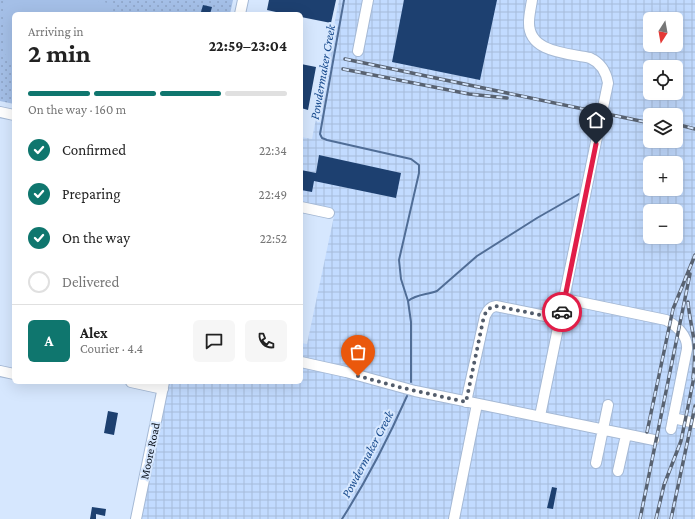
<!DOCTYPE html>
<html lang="en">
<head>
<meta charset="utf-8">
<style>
	body { margin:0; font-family:"Crimson Pro",serif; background:#f6f6f6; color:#222; height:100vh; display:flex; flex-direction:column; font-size:15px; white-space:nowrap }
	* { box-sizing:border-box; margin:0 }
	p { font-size:13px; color:#767676 }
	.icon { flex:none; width:22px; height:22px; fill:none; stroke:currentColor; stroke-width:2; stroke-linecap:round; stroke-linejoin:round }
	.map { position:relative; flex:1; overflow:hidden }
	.sheet { position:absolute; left:12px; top:12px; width:291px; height:372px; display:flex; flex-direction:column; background:#fff; border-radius:6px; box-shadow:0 4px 16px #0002 }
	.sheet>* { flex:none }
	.needle { width:26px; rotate:191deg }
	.buttons { position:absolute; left:643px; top:12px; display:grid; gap:8px }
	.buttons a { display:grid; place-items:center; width:40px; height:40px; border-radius:6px; background:#fff; box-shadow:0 4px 16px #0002; font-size:20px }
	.pin { position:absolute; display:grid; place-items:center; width:34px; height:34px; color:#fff; margin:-41px -17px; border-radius:50% 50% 50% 0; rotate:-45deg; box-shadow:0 0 4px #0007 }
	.pin .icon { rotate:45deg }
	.courier { position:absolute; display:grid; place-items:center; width:40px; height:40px; margin:-20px; border:3px solid #e11d48; border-radius:50%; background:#fff; color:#222; box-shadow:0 1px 5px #0007 }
	.headline em { font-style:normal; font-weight:700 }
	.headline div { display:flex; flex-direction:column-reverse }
	.headline { display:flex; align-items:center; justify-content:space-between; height:68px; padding:0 16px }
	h1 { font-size:26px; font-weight:700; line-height:30px }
	.bar { display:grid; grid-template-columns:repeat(4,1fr); gap:6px 4px; align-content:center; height:48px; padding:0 16px }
	.bar i { height:5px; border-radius:3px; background:#e0e0e0 }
	.bar .active { background:#0f766e }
	.bar p { grid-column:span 4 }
	.line { display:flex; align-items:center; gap:10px; padding:0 16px; border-top:1px solid #e0e0e0 }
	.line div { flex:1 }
	.round { display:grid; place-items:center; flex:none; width:42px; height:42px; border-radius:6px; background:#f6f6f6 }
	ol { padding:0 16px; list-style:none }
	li { display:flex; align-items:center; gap:12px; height:44px }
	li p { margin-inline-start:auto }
	li .icon { padding:4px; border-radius:50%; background:#0f766e; color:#fff; stroke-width:4 }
	li:last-child { color:#767676 }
	li i { width:22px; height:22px; border:2px solid #e0e0e0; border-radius:50% }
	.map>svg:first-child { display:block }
	.industrial { fill:url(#industrial-grid); fill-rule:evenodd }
	.grass { fill:url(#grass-dots) }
	.garden { fill:#a4bfe7 }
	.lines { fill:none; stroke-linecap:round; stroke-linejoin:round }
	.stream { stroke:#506d96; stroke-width:2 }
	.building { fill:#1d4070 }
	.minor-casing { stroke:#a5b9d5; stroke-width:12 }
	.minor { stroke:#fff; stroke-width:10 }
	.rail-casing { stroke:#586271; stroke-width:3.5 }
	.rail { stroke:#d6e7fe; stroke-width:2; stroke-dasharray:6; stroke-linecap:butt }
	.done { stroke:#535d6c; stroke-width:4; stroke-dasharray:0 7.2 }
	.route { stroke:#e11d48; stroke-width:5 }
	.labels { text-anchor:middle; stroke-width:4; stroke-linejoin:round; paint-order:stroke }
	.street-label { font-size:12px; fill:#0c131d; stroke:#d6e7fe }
	.water-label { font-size:13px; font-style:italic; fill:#1a4c8e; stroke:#d6e7fe }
</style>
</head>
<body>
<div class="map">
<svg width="695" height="519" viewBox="0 0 695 519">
	<defs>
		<pattern id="industrial-grid" width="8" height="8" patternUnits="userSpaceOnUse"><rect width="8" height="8" fill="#c2dbff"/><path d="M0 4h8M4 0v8" fill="none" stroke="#a6bbda"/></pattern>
		<pattern id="grass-dots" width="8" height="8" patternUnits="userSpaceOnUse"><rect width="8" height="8" fill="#a4bfe7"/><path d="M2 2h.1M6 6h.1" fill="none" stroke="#8ca3c6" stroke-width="1.8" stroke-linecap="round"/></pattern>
	</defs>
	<rect width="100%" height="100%" fill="#d6e7fe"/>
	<path class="industrial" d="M 339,0 L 695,0 L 695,519 L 141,519 L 169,382 L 301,382 L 301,343 L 307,344 L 334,216 L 301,209 L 301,137 L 312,139 ZM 650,19 L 676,19 L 676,45 L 650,45 ZM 650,67 L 676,67 L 676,93 L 650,93 ZM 650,115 L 676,115 L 676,141 L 650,141 ZM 650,163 L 676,163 L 676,189 L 650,189 ZM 650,211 L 676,211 L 676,237 L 650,237 Z"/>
	<path class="grass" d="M 0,0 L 233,0 L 230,14 L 14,14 L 14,104 L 0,101 Z"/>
	<path class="garden" d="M 3,0 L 93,0 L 113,4 L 110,14 L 14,14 L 14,70 L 5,54 L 4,47 Z"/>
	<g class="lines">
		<path class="stream" d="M 344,0 L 320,134 L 322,138 L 327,140 L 411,159 L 419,165 L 419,173 L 399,260 L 401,279 L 408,301 L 411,322 L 411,382
			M 408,301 C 417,294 427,295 437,291 L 477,256 L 537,218 L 579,194
			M 342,519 C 367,480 388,439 407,396"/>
	</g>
	<path class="building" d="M 269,0 L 336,0 L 331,23 L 301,17 L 301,14 L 285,14 L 267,10 Z
		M 404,0 L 497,0 L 480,80 L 392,62 Z
		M 203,5 L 212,7 L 210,14 L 201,12 Z
		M 301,64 L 316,67 L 308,110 L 301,108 Z
		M 319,155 L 401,173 L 396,198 L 314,181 L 312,192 L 301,190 L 301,170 L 316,173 Z
		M 108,411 L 118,413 L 114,435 L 104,433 Z
		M 552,487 L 557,488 L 553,509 L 547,508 Z
		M 92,507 L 106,509 L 105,516 L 96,514 L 96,519 L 90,519 Z"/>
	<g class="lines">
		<defs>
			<path id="minor" d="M 532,0 C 531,7 529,15 529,22 C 528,53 568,53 590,58 C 601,63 606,71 608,83 L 540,416
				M 240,14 L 243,0
				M 358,51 L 368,0
				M 0,112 L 14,115
				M 301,207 L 329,213
				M 565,299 L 666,320 C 677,326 688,336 687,349 L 671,429
				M 301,362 L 346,372 L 415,391 L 654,440
				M 0,371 L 14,374
				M 131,382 L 163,389
				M 466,402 L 485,316 C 488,310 490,307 496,306 L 560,319
				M 673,418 L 695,423
				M 596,463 L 608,405
				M 618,471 L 626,435
				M 136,519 L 164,382
				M 454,519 L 477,404"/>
		</defs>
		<use href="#minor" class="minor-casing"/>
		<use href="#minor" class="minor"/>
		<defs>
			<path id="rail" d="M 345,59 L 650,123
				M 343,69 L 469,94 L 507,98
				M 676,124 L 695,129
				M 688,302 C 689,315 692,327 694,340 C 695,352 695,365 693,378
				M 647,432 L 673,309 L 695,255
				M 640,519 L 690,274
				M 656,519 L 664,485 L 681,441 L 695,372
				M 671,519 L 695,406"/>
		</defs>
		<use href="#rail" class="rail-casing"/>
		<use href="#rail" class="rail"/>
	</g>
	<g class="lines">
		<path class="done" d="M 358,376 L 403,388 L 466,402 L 484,316 C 487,310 490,307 496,306 L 560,319 L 562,312"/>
		<path class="route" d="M 562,312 L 596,144"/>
	</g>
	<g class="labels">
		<g class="street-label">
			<text transform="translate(150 451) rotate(-78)" y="4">Moore Road</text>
		</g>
		<g class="water-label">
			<text transform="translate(322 72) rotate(-80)" y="5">Powdermaker Creek</text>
			<text transform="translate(367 454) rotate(-62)" y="5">Powdermaker Creek</text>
		</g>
	</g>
</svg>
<div class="buttons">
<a><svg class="needle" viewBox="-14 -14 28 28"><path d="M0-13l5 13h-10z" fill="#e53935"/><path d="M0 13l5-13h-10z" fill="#767676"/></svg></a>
<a><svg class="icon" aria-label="locate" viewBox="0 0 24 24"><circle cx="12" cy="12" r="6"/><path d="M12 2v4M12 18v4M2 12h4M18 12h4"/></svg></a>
<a><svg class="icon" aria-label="layers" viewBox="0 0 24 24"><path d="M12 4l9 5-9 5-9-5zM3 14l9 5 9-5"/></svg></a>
<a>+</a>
<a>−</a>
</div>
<div class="pin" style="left:358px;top:376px;background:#ea580c"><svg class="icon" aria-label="bag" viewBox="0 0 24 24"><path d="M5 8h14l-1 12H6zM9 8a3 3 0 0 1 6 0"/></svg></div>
<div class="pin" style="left:596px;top:144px;background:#1f2937"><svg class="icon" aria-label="home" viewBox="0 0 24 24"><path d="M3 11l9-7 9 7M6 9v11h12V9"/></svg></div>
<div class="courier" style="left:562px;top:312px"><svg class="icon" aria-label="car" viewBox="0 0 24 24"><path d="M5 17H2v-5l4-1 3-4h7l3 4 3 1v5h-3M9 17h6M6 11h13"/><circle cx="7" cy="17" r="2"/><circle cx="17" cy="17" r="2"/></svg></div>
<section class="sheet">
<div class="headline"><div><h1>2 min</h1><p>Arriving in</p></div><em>22:59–23:04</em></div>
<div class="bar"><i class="active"></i><i class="active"></i><i class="active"></i><i></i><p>On the way · 160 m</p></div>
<ol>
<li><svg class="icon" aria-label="check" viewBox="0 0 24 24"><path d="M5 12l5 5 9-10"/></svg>Confirmed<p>22:34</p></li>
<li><svg class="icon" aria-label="check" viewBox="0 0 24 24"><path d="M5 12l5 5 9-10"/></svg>Preparing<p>22:49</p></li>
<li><svg class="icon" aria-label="check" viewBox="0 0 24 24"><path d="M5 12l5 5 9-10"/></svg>On the way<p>22:52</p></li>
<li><i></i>Delivered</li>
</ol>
<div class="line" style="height:72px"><b class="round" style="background:#0f766e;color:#fff">A</b><div><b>Alex</b><p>Courier · 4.4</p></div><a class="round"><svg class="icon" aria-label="chat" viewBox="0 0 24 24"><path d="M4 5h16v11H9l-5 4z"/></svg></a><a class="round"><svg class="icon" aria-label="phone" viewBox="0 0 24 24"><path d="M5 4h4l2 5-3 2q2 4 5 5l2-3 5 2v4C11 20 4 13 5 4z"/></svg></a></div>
</section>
</div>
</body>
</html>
